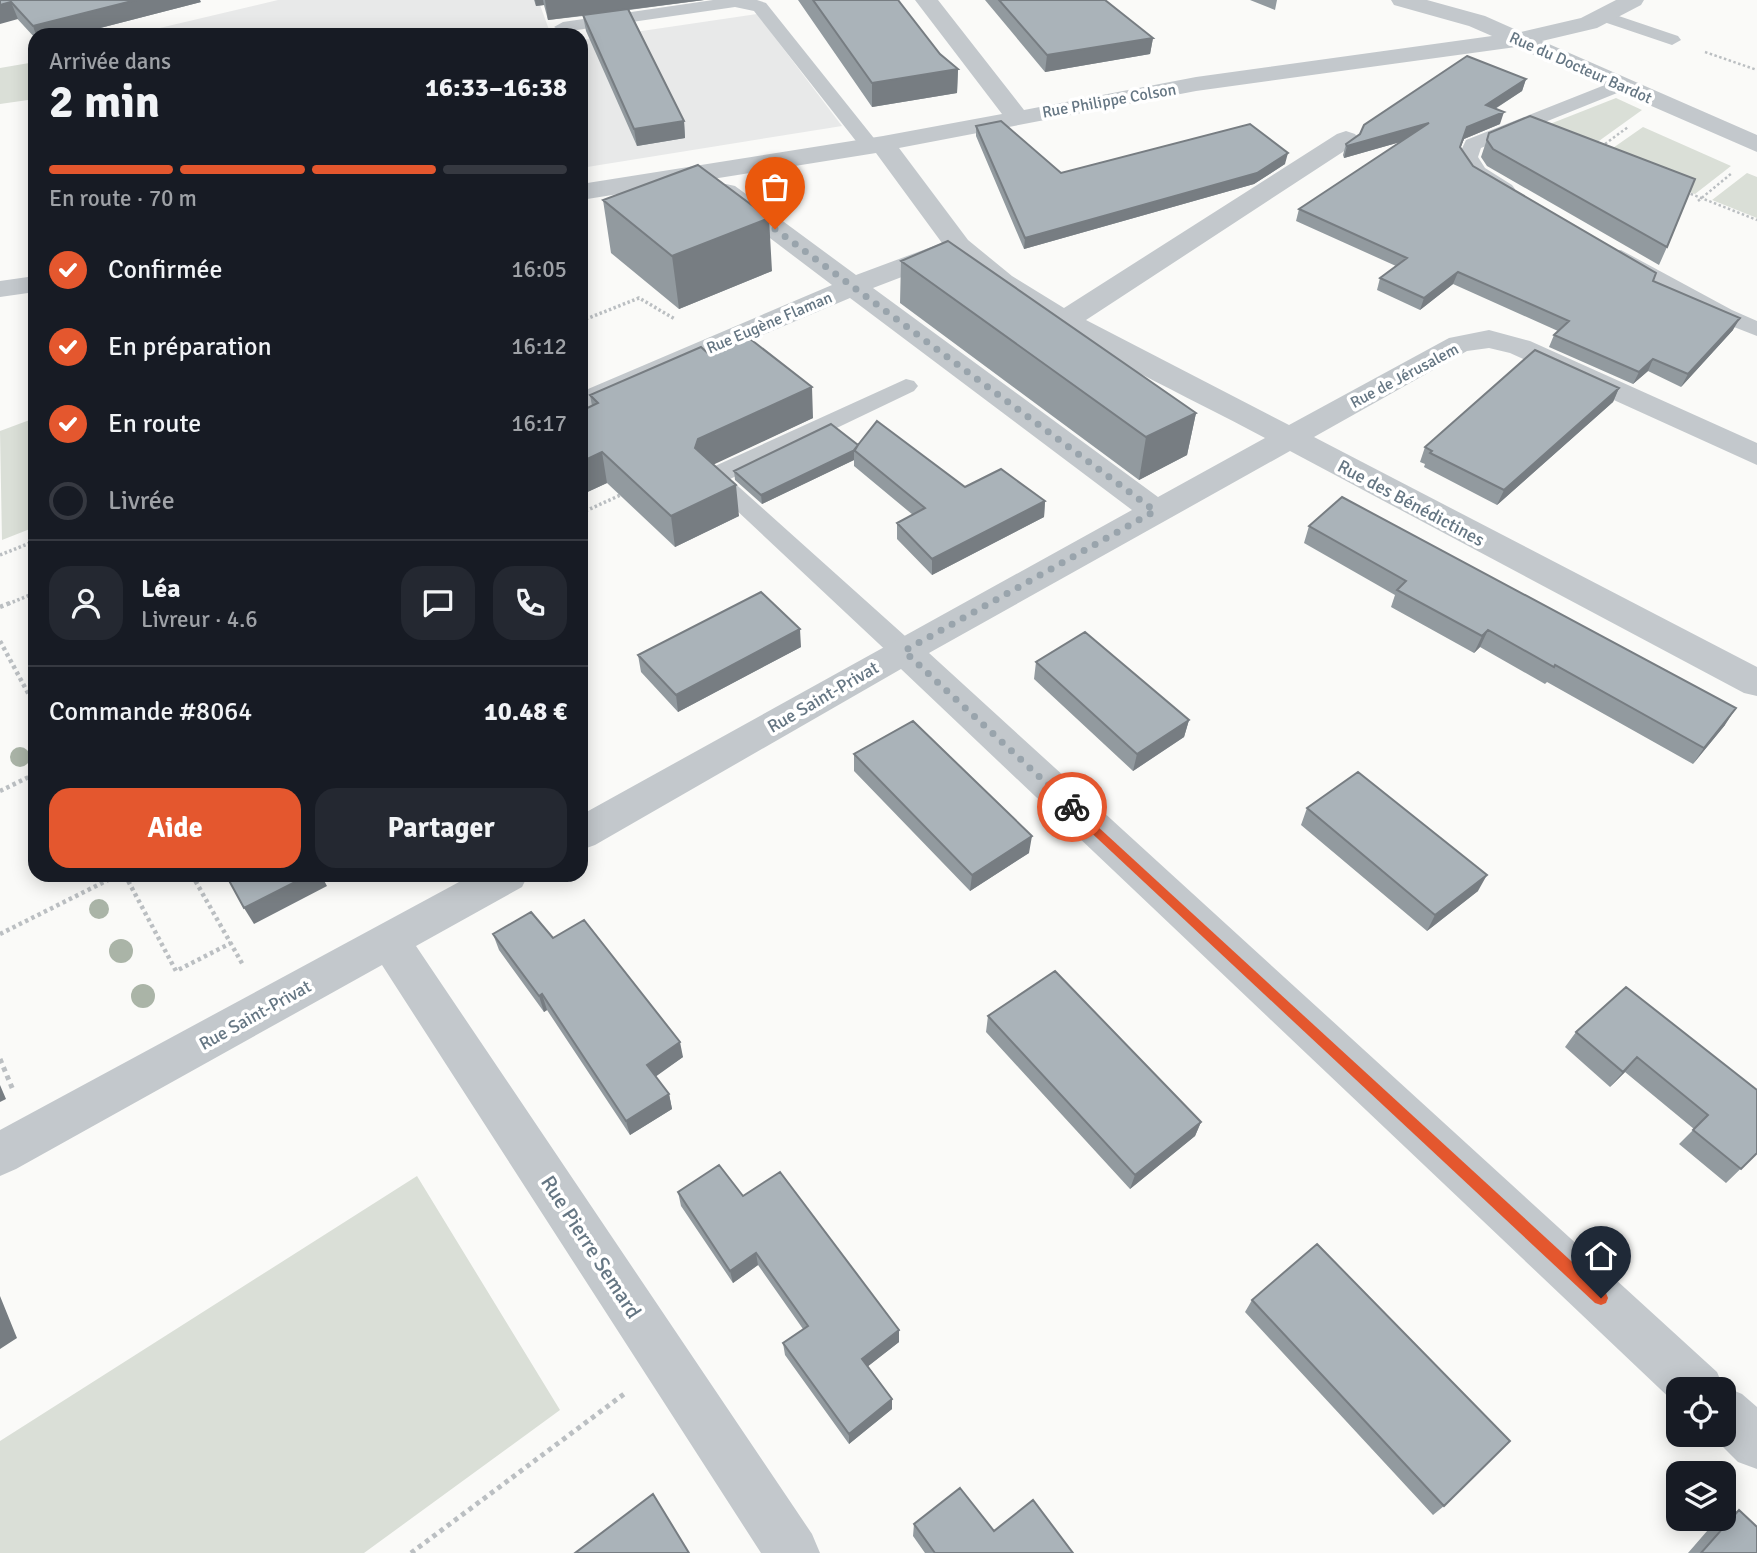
<!DOCTYPE html>
<html lang="fr">
<head>
<meta charset="utf-8">
<style>
	body { margin:0; font-family:Signika,sans-serif; background:#242831; color:#f1f3f6; height:100vh; display:flex; flex-direction:column; font-size:26px; white-space:nowrap }
	* { box-sizing:border-box; margin:0 }
	p { font-size:23px; color:#9ea1a6 }
	.icon { flex:none; width:38px; height:38px; fill:none; stroke:currentColor; stroke-width:2; stroke-linecap:round; stroke-linejoin:round }
	.map { position:relative; flex:1; overflow:hidden }
	.details { position:absolute; left:28px; top:28px; width:560px; height:854px; display:flex; flex-direction:column; background:#171b24; border-radius:21px; box-shadow:0 4px 18px #0003 }
	.details>* { flex:none }
	.buttons { position:absolute; left:1666px; top:1377px; display:grid; gap:14px }
	.buttons a { display:grid; place-items:center; width:70px; height:70px; border-radius:14px; background:#171b24; box-shadow:0 4px 18px #0003; font-size:35px }
	.pin { position:absolute; display:grid; place-items:center; width:60px; height:60px; color:#fff; margin:-72px -30px; border-radius:50% 50% 50% 0; rotate:-45deg; box-shadow:0 0 7px #0007 }
	.pin .icon { rotate:45deg }
	.courier { position:absolute; display:grid; place-items:center; width:70px; height:70px; margin:-35px; border:5px solid #e4572e; border-radius:50%; background:#fff; color:#222; box-shadow:0 2px 9px #0007 }
	.summary em { font-style:normal; font-weight:700 }
	.summary div { display:flex; flex-direction:column-reverse }
	.summary { display:flex; align-items:center; justify-content:space-between; height:119px; padding:0 21px }
	h1 { font-size:46px; font-weight:700; line-height:52px }
	.bar { display:grid; grid-template-columns:repeat(4,1fr); gap:10px 7px; align-content:center; height:84px; padding:0 21px }
	.bar i { height:9px; border-radius:5px; background:#363941 }
	.bar .on { background:#e4572e }
	.bar p { grid-column:span 4 }
	.line { display:flex; align-items:center; gap:18px; padding:0 21px; border-top:2px solid #363941 }
	.line div { flex:1 }
	.round { display:grid; place-items:center; flex:none; width:74px; height:74px; border-radius:21px; background:#242831 }
	ol { padding:0 21px; list-style:none }
	li { display:flex; align-items:center; gap:21px; height:77px }
	li p { margin-inline-start:auto }
	li .icon { padding:7px; border-radius:50%; background:#e4572e; color:#fff; stroke-width:4 }
	li:last-child { color:#9ea1a6 }
	li i { width:38px; height:38px; border:4px solid #363941; border-radius:50% }
	.button { display:flex; gap:14px; margin-top:auto; padding:14px 21px }
	.button a { flex:1; height:80px; border-radius:21px; background:#e4572e; color:#fff; font-size:28px; font-weight:700; line-height:80px; text-align:center }
	.button a+a { background:#242831; color:#f1f3f6 }
	.map>svg:first-child { display:block }
	.built { fill:#e8e9e9 }
	.green { fill:#dadfd7 }
	.lines { fill:none; stroke-linecap:round; stroke-linejoin:round }
	.path-far3 { stroke:#bbbfc2; stroke-width:2.5; stroke-dasharray:2.5 2.5; stroke-linecap:butt }
	.path-far2 { stroke:#bbbfc2; stroke-width:3.5; stroke-dasharray:2.5 2.5; stroke-linecap:butt }
	.path-far1 { stroke:#bbbfc2; stroke-width:4.5; stroke-dasharray:3.5 3.5; stroke-linecap:butt }
	.path { stroke:#bbbfc2; stroke-width:5; stroke-dasharray:4.5 4.5; stroke-linecap:butt }
	.service { fill:#c3c8cc; fill-rule:evenodd }
	.minor { fill:#c3c8cc; fill-rule:evenodd }
	.tree { fill:#aab4a7 }
	.wall { fill:#929a9f }
	.shaded-wall { fill:#777d82 }
	.building { fill:#aab3b9; stroke:#777d82; stroke-width:2 }
	.route { fill:#e4572e }
	.done { stroke:#99a4ac; stroke-width:7; stroke-dasharray:0 12.6 }
	.labels { text-anchor:middle; stroke-width:7; stroke-linejoin:round; paint-order:stroke }
	.far-street-label { font-size:16px; fill:#657683; stroke:#fff }
	.street-label { font-size:18px; fill:#657683; stroke:#fff }
	.near-street-label { font-size:21px; fill:#657683; stroke:#fff }
</style>
</head>
<body>
<div class="map">
<svg width="1757" height="1553" viewBox="0 0 1757 1553">
	<rect width="100%" height="100%" fill="#fafaf8"/>
	<path class="built" d="M 278,0 L 534,0 L 536,6 L 540,5 L 551,35 L 130,35 Z
		M 757,14 L 842,126 L 581,168 L 581,40 Z"/>
	<path class="green" d="M 35,62 L 35,99 L 0,104 L 0,68 Z
		M 1616,98 L 1642,110 L 1585,151 L 1532,131 Z
		M 1643,127 L 1731,166 L 1695,194 L 1600,157 Z
		M 1747,173 L 1757,177 L 1757,218 L 1712,200 Z
		M 35,418 L 35,527 L 2,540 L 0,431 Z
		M 417,1176 L 560,1410 L 364,1553 L 0,1553 L 0,1441 Z"/>
	<g class="lines">
		<path class="path-far3" d="M 1705,52 L 1757,70
			M 1601,147 L 1628,127
			M 1686,192 L 1757,220
			M 1698,201 L 1732,173"/>
		<path class="path-far2" d="M 581,321 L 639,298 L 675,319
			M 581,513 L 625,493
			M 0,555 L 35,541
			M 8,604 L 30,595 L 35,603"/>
		<path class="path-far1" d="M 0,607 L 12,602
			M 0,641 L 35,706
			M 0,791 L 35,774
			M 125,875 L 176,971 L 231,943
			M 192,875 L 243,965
			M 0,934 L 118,875"/>
		<path class="path" d="M 0,1059 L 13,1090
			M 411,1553 L 624,1394"/>
		<path class="service" d="M 713,0 L 757,0 L 766,3 L 877,142 L 880,146 L 877,150 L 863,150 L 754,11 L 735,7 L 563,32 L 554,27 L 563,22 Z
			M 1604,11 L 1678,36 L 1681,40 L 1672,45 L 1598,20 L 1595,16 L 1598,12 Z
			M 1620,79 L 1627,81 L 1629,85 L 1627,89 L 1481,148 L 1478,157 L 1485,168 L 1512,185 L 1515,189 L 1512,193 C 1489,199 1468,174 1458,157 L 1466,140 Z
			M 1621,250 L 1732,310 L 1757,321 L 1757,336 L 1716,320 L 1613,261 L 1610,256 L 1613,251 Z
			M 906,379 L 914,381 L 918,386 L 914,391 L 730,479 L 914,644 L 918,651 L 914,658 L 904,661 L 894,658 L 701,477 L 704,471 Z"/>
		<path class="minor" d="M 915,0 L 938,0 L 1024,110 L 1196,77 L 1492,36 L 1469,26 L 1394,5 L 1391,0 L 1427,0 L 1485,16 L 1521,32 L 1581,18 L 1616,0 L 1644,0 L 1641,5 L 1597,28 L 1542,41 L 1757,135 L 1757,152 L 1516,47 L 1196,91 L 899,148 L 968,240 L 1012,276 L 1064,308 L 1337,134 L 1346,131 L 1355,134 L 1359,139 L 1355,144 L 1086,320 L 1289,425 L 1449,338 L 1489,330 L 1530,341 L 1757,443 L 1757,465 L 1510,353 L 1489,348 L 1467,351 L 1314,437 L 1757,667 L 1757,696 L 1744,693 L 1290,451 L 929,653 L 1717,1372 L 1723,1386 L 1742,1394 L 1757,1407 L 1757,1469 L 1738,1462 L 1711,1435 L 1724,1435 L 1724,1390 L 1678,1390 L 1678,1406 L 901,669 L 595,845 L 581,850 L 581,815 L 1132,510 L 850,298 L 581,412 L 581,392 L 832,285 L 717,198 L 713,192 L 717,186 L 726,184 L 735,186 L 856,275 L 942,243 L 876,153 L 581,200 L 581,184 L 883,136 L 1002,114 ZM 954,257 C 1047,333 1160,382 1265,438 L 1158,497 L 873,288 Z
			M 35,276 L 35,292 L 0,297 L 0,281 Z
			M 472,875 L 528,875 L 522,887 L 416,946 L 812,1534 L 820,1553 L 761,1553 L 382,965 L 16,1169 L 0,1176 L 0,1130 Z"/>
	</g>
	<g class="tree">
		<circle cx="20" cy="757" r="10"/>
		<circle cx="99" cy="909" r="10"/>
		<circle cx="121" cy="951" r="12"/>
		<circle cx="143" cy="996" r="12"/>
	</g>
	<path class="wall" d="M 0,0 L 201,2 L 73,35 L 35,35 L 35,38 Z
		M 534,0 L 704,0 L 629,10 L 684,121 L 685,138 L 637,146 L 586,31 L 583,16 L 548,20 L 544,5 L 536,6 Z
		M 798,0 L 898,0 L 940,54 L 958,69 L 957,93 L 872,107 Z
		M 985,0 L 1105,0 L 1153,38 L 1150,54 L 1045,72 Z
		M 1250,0 L 1277,0 L 1275,10 Z
		M 1526,79 L 1522,91 L 1495,109 L 1500,124 L 1464,139 L 1460,148 L 1473,166 L 1653,281 L 1733,330 L 1681,387 L 1648,371 L 1633,384 L 1549,347 L 1554,335 L 1558,331 L 1453,284 L 1420,310 L 1377,290 L 1380,278 L 1396,266 L 1296,221 L 1299,209 L 1400,142 L 1344,158 L 1343,155 L 1346,144 L 1360,134 Z
		M 976,126 L 1061,173 L 1285,164 L 1254,184 L 1024,249 L 976,136 Z
		M 1489,133 L 1667,247 L 1659,265 L 1487,166 L 1481,157 Z
		M 603,200 L 772,271 L 679,309 L 611,253 Z
		M 901,261 L 1196,413 L 1187,455 L 1139,480 L 900,303 Z
		M 710,355 L 813,418 L 713,464 L 739,516 L 675,547 L 607,483 L 581,495 L 581,411 L 592,406 L 590,395 Z
		M 1619,388 L 1613,402 L 1497,505 L 1424,467 L 1425,464 L 1420,462 L 1425,447 Z
		M 858,445 L 965,487 L 1045,501 L 1044,517 L 932,575 L 897,539 L 897,523 L 913,515 L 854,466 L 854,460 L 762,504 L 735,480 L 734,471 Z
		M 1309,526 L 1725,725 L 1693,764 L 1547,682 L 1545,684 L 1480,647 L 1474,653 L 1391,607 L 1395,595 L 1304,543 Z
		M 801,647 L 678,712 L 641,672 L 638,655 Z
		M 1036,662 L 1189,720 L 1184,737 L 1133,771 L 1034,679 Z
		M 854,754 L 1029,853 L 970,891 L 854,771 Z
		M 1307,808 L 1478,891 L 1427,931 L 1301,825 Z
		M 493,934 L 553,938 L 683,1057 L 655,1076 L 669,1094 L 672,1109 L 630,1135 L 547,1010 L 544,1012 L 499,950 Z
		M 1626,987 L 1757,1153 L 1726,1183 L 1679,1144 L 1694,1129 L 1625,1072 L 1610,1087 L 1565,1047 L 1576,1032 Z
		M 988,1016 L 1201,1122 L 1195,1136 L 1130,1189 L 986,1032 Z
		M 678,1192 L 743,1196 L 899,1330 L 899,1342 L 868,1366 L 892,1399 L 892,1409 L 849,1444 L 785,1355 L 783,1343 L 803,1329 L 758,1265 L 733,1283 L 681,1206 Z
		M 1252,1300 L 1444,1506 L 1433,1515 L 1245,1312 Z
		M 1739,1510 L 1757,1553 L 1688,1553 L 1714,1523 Z
		M 914,1524 L 994,1531 L 1073,1553 L 925,1553 L 913,1536 Z"/>
	<path class="shaded-wall" d="M 136,0 L 200,0 L 201,2 L 73,35 L 36,35 L 33,26 Z
		M 535,0 L 543,0 L 544,5 L 536,6 Z
		M 545,0 L 704,0 L 548,20 Z
		M 11,2 L 18,19 L 0,24 L 0,5 Z
		M 1153,38 L 1150,54 L 1045,72 L 1047,55 Z
		M 958,69 L 957,93 L 872,107 L 872,83 Z
		M 1526,79 L 1522,91 L 1482,117 L 1486,105 Z
		M 1504,112 L 1500,124 L 1464,139 L 1456,158 L 1467,127 Z
		M 684,121 L 685,138 L 637,146 L 634,129 Z
		M 1429,123 L 1425,135 L 1344,158 L 1347,146 Z
		M 1288,153 L 1285,164 L 1254,184 L 1024,249 L 1025,238 Z
		M 769,218 L 772,271 L 679,309 L 672,256 Z
		M 1458,272 L 1453,284 L 1420,310 L 1424,298 Z
		M 1740,318 L 1733,330 L 1681,387 L 1688,374 Z
		M 1653,359 L 1648,371 L 1633,384 L 1639,372 Z
		M 812,387 L 813,418 L 702,470 L 695,448 L 698,439 Z
		M 1619,388 L 1613,402 L 1497,505 L 1504,490 Z
		M 1196,413 L 1187,455 L 1139,480 L 1146,437 Z
		M 854,451 L 854,460 L 762,504 L 761,495 Z
		M 602,452 L 607,483 L 581,495 L 581,462 Z
		M 736,485 L 739,516 L 675,547 L 671,516 Z
		M 1045,501 L 1044,517 L 932,575 L 932,559 Z
		M 800,629 L 801,647 L 678,712 L 676,695 Z
		M 1488,630 L 1480,647 L 1474,653 L 1482,636 Z
		M 1736,708 L 1725,725 L 1693,764 L 1704,748 Z
		M 1189,720 L 1184,737 L 1133,771 L 1137,754 Z
		M 1032,836 L 1029,853 L 970,891 L 972,875 Z
		M 309,875 L 321,875 L 327,886 L 254,924 L 244,908 Z
		M 1487,875 L 1478,891 L 1427,931 L 1435,915 Z
		M 542,994 L 547,1010 L 544,1012 L 539,996 Z
		M 680,1042 L 683,1057 L 651,1080 L 647,1065 Z
		M 1637,1057 L 1625,1072 L 1610,1087 L 1623,1072 Z
		M 0,1085 L 6,1099 L 0,1102 Z
		M 669,1094 L 672,1109 L 630,1135 L 626,1121 Z
		M 1201,1122 L 1195,1136 L 1130,1189 L 1135,1175 Z
		M 756,1253 L 758,1265 L 733,1283 L 730,1271 Z
		M 0,1296 L 17,1338 L 0,1349 Z
		M 899,1330 L 899,1342 L 862,1371 L 862,1359 Z
		M 892,1399 L 892,1409 L 849,1444 L 849,1434 Z"/>
	<path class="building" d="M 0,0 L 136,0 L 33,26 L 11,2 L 0,5 Z
		M 813,0 L 898,0 L 940,54 L 958,69 L 872,83 Z
		M 999,0 L 1105,0 L 1153,38 L 1047,55 Z
		M 628,9 L 684,121 L 634,129 L 583,15 Z
		M 1467,56 L 1526,79 L 1486,105 L 1504,112 L 1467,127 L 1460,147 L 1473,166 L 1656,273 L 1653,281 L 1740,318 L 1688,374 L 1653,359 L 1639,372 L 1554,335 L 1569,321 L 1458,272 L 1424,298 L 1380,278 L 1407,258 L 1299,209 L 1429,123 L 1347,146 L 1346,144 L 1360,134 L 1364,125 Z
		M 1530,116 L 1695,179 L 1667,247 L 1493,149 L 1487,140 L 1489,133 Z
		M 1001,121 L 1061,173 L 1250,124 L 1288,153 L 1257,173 L 1025,238 L 976,126 Z
		M 698,165 L 769,218 L 672,256 L 603,200 Z
		M 948,241 L 1196,413 L 1146,437 L 901,261 Z
		M 749,338 L 812,387 L 698,439 L 695,448 L 736,485 L 671,516 L 602,452 L 581,462 L 581,411 L 598,403 L 590,395 L 701,347 L 710,355 Z
		M 1535,350 L 1619,388 L 1504,490 L 1430,453 L 1432,451 L 1425,447 Z
		M 877,421 L 965,487 L 1001,469 L 1045,501 L 932,559 L 897,523 L 925,508 L 854,450 Z
		M 831,424 L 858,445 L 855,450 L 761,495 L 734,471 Z
		M 1342,497 L 1736,708 L 1704,748 L 1555,665 L 1554,667 L 1488,630 L 1482,636 L 1397,590 L 1406,581 L 1309,526 Z
		M 761,592 L 800,629 L 676,695 L 638,655 Z
		M 1085,632 L 1189,720 L 1137,754 L 1036,662 Z
		M 913,721 L 1032,836 L 972,875 L 854,754 Z
		M 1358,772 L 1487,875 L 1435,915 L 1307,808 Z
		M 226,875 L 309,875 L 244,908 Z
		M 531,912 L 553,938 L 584,920 L 680,1042 L 647,1065 L 669,1094 L 626,1121 L 542,994 L 539,996 L 493,934 Z
		M 1055,971 L 1201,1122 L 1135,1175 L 988,1016 Z
		M 1626,987 L 1757,1090 L 1757,1153 L 1741,1169 L 1693,1130 L 1708,1115 L 1637,1057 L 1623,1072 L 1576,1032 Z
		M 719,1165 L 743,1196 L 780,1172 L 899,1330 L 862,1359 L 892,1399 L 849,1434 L 783,1343 L 808,1326 L 756,1253 L 730,1271 L 678,1192 Z
		M 1317,1244 L 1510,1441 L 1444,1506 L 1252,1300 Z
		M 960,1488 L 994,1531 L 1033,1500 L 1073,1553 L 935,1553 L 914,1524 Z
		M 653,1494 L 689,1553 L 575,1553 Z
		M 1739,1510 L 1757,1527 L 1757,1553 L 1701,1553 Z"/>
	<path class="route" d="M 1072,803 L 1606,1293 L 1608,1298 L 1606,1303 L 1601,1305 L 1595,1303 L 1068,811 L 1068,804 Z"/>
	<g class="lines">
		<path class="done" d="M 775,229 L 1155,511 L 904,651 L 1072,807"/>
	</g>
	<g class="labels">
		<g class="far-street-label">
			<text transform="translate(1581 67) rotate(24)" y="6">Rue du Docteur Bardot</text>
			<text transform="translate(1109 100) rotate(-10)" y="6">Rue Philippe Colson</text>
			<text transform="translate(769 322) rotate(-23)" y="6">Rue Eugène Flaman</text>
			<text transform="translate(1404 375) rotate(-28)" y="6">Rue de Jérusalem</text>
		</g>
		<g class="street-label">
			<text transform="translate(1411 503) rotate(28)" y="6">Rue des Bénédictines</text>
			<text transform="translate(823 697) rotate(-30)" y="6">Rue Saint-Privat</text>
			<text transform="translate(255 1015) rotate(-29)" y="6">Rue Saint-Privat</text>
		</g>
		<g class="near-street-label">
			<text transform="translate(591 1247) rotate(57)" y="7">Rue Pierre Semard</text>
		</g>
	</g>
</svg>
<div class="buttons">
<a><svg class="icon" aria-label="locate" viewBox="0 0 24 24"><circle cx="12" cy="12" r="6"/><path d="M12 2v4M12 18v4M2 12h4M18 12h4"/></svg></a>
<a><svg class="icon" aria-label="layers" viewBox="0 0 24 24"><path d="M12 4l9 5-9 5-9-5zM3 14l9 5 9-5"/></svg></a>
</div>
<div class="pin" style="left:775px;top:229px;background:#ea580c"><svg class="icon" aria-label="bag" viewBox="0 0 24 24"><path d="M5 8h14l-1 12H6zM9 8a3 3 0 0 1 6 0"/></svg></div>
<div class="pin" style="left:1601px;top:1298px;background:#1f2937"><svg class="icon" aria-label="home" viewBox="0 0 24 24"><path d="M3 11l9-7 9 7M6 9v11h12V9"/></svg></div>
<div class="courier" style="left:1072px;top:807px"><svg class="icon" aria-label="bike" viewBox="0 0 24 24"><circle cx="6" cy="16" r="4"/><circle cx="18" cy="16" r="4"/><path d="M6 16l4-8h5l3 8M10 8l3 8H6M13 5h3"/></svg></div>
<section class="details">
<div class="summary"><div><h1>2 min</h1><p>Arrivée dans</p></div><em>16:33–16:38</em></div>
<div class="bar"><i class="on"></i><i class="on"></i><i class="on"></i><i></i><p>En route · 70 m</p></div>
<ol>
<li><svg class="icon" aria-label="check" viewBox="0 0 24 24"><path d="M5 12l5 5 9-10"/></svg>Confirmée<p>16:05</p></li>
<li><svg class="icon" aria-label="check" viewBox="0 0 24 24"><path d="M5 12l5 5 9-10"/></svg>En préparation<p>16:12</p></li>
<li><svg class="icon" aria-label="check" viewBox="0 0 24 24"><path d="M5 12l5 5 9-10"/></svg>En route<p>16:17</p></li>
<li><i></i>Livrée</li>
</ol>
<div class="line" style="height:126px"><a class="round"><svg class="icon" aria-label="person" viewBox="0 0 24 24"><circle cx="12" cy="8" r="4"/><path d="M4 21q1-7 8-7t8 7"/></svg></a><div><b>Léa</b><p>Livreur · 4.6</p></div><a class="round"><svg class="icon" aria-label="chat" viewBox="0 0 24 24"><path d="M4 5h16v11H9l-5 4z"/></svg></a><a class="round"><svg class="icon" aria-label="phone" viewBox="0 0 24 24"><path d="M5 4h4l2 5-3 2q2 4 5 5l2-3 5 2v4C11 20 4 13 5 4z"/></svg></a></div>
<div class="line" style="height:91px"><div>Commande #8064</div><b>10.48 €</b></div>
<div class="button"><a>Aide</a><a>Partager</a></div>
</section>
</div>
</body>
</html>
